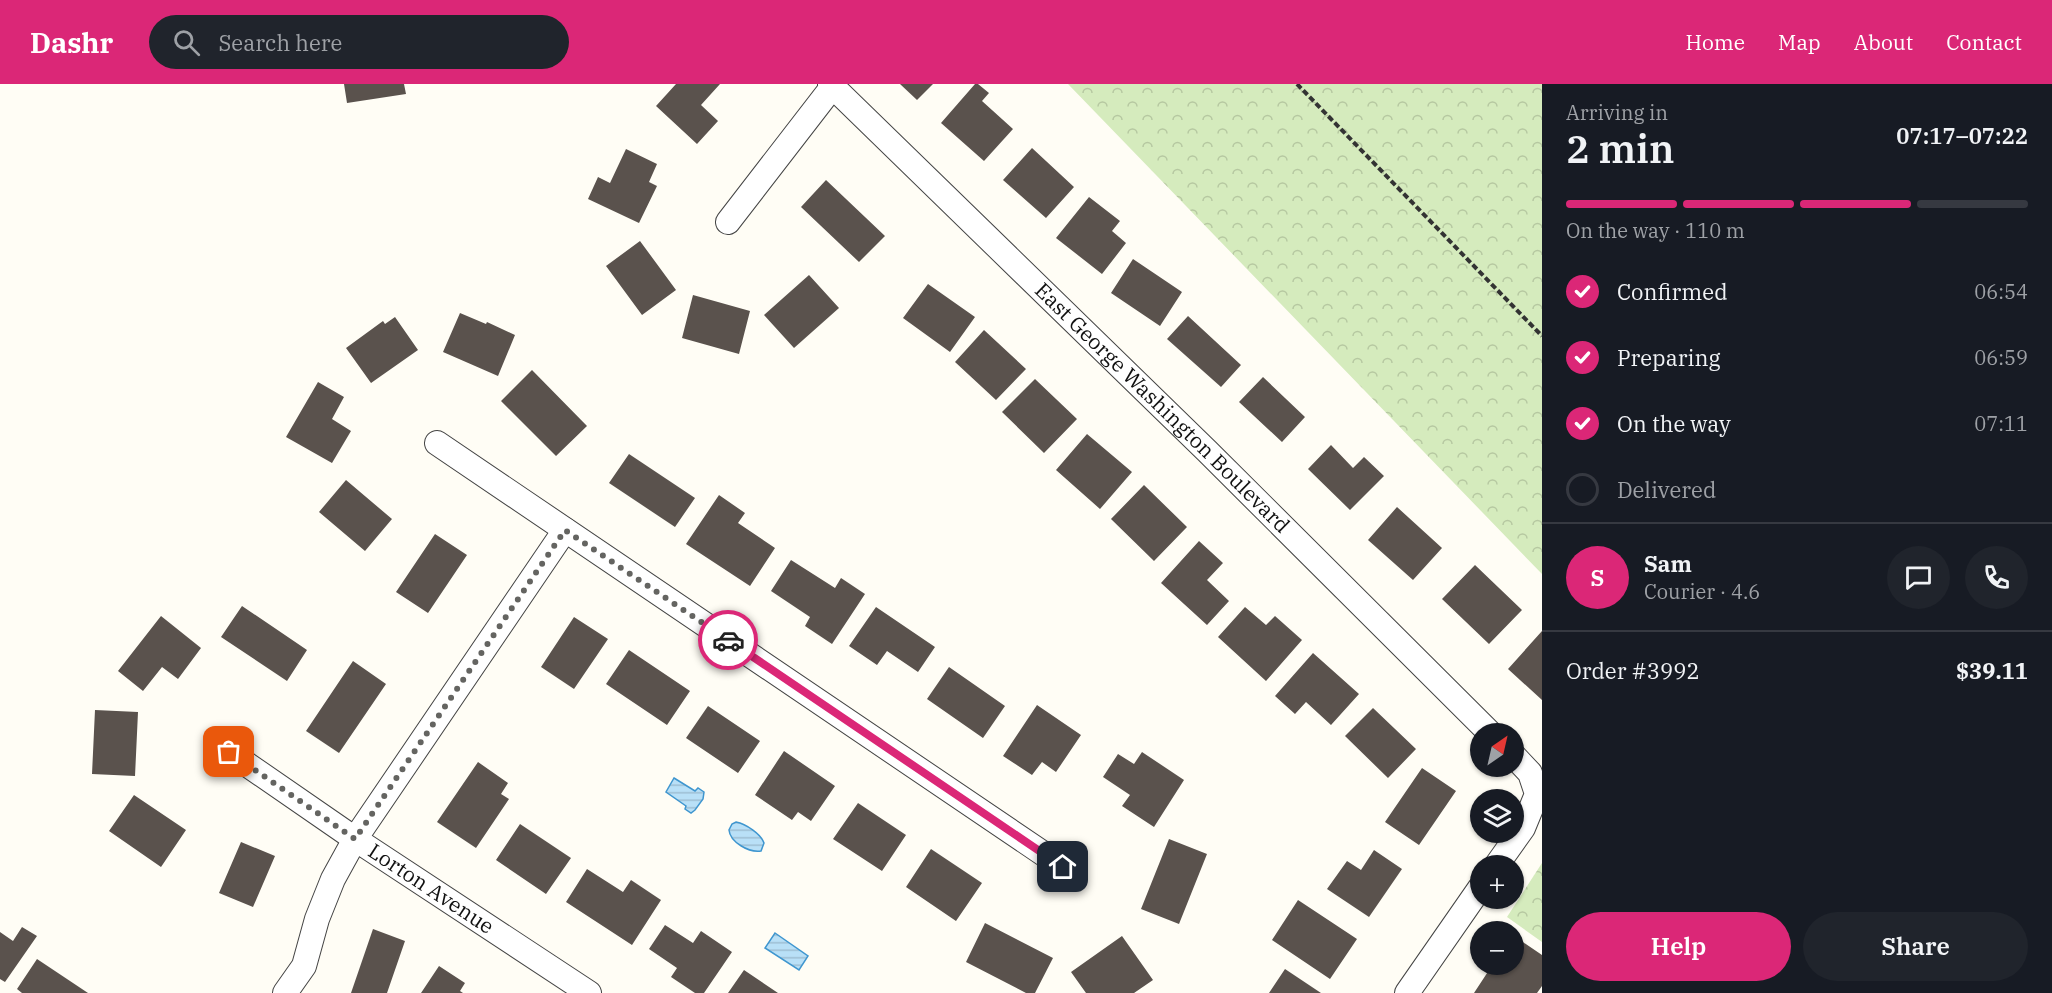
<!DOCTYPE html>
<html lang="en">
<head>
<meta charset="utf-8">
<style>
	body { margin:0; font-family:"IBM Plex Serif",serif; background:#20242c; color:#f1f3f6; height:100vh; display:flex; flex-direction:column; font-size:22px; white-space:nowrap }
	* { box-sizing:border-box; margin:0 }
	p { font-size:20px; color:#9ea1a6 }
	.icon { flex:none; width:33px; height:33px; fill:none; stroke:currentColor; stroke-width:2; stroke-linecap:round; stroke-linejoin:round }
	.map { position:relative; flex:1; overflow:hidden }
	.sheet { display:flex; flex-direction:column; background:#171b24; width:510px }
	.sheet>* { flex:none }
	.needle { width:39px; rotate:34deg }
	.fabs { position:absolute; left:1470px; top:639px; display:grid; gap:12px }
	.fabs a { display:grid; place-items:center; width:54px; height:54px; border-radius:50%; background:#171b24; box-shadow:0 2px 4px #0004; font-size:30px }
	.pin { position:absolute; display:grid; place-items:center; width:51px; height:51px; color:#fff; margin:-26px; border-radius:12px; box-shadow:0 3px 9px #0006 }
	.courier { position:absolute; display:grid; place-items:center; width:60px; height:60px; margin:-30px; border:4px solid #db2777; border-radius:50%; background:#fff; color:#222; box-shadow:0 2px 8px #0007 }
	.summary em { font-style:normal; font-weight:600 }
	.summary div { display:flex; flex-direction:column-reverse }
	.summary { display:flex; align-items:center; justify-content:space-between; height:102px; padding:0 24px }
	h1 { font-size:39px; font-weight:600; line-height:45px }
	.bar { display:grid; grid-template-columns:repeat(4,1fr); gap:9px 6px; align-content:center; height:72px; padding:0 24px }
	.bar i { height:8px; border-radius:4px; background:#363941 }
	.bar .active { background:#db2777 }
	.bar p { grid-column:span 4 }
	.line { display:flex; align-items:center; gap:15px; padding:0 24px; border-top:2px solid #363941 }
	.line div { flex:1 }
	.round { display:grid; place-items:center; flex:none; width:63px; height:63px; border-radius:32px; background:#20242c }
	ol { padding:0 24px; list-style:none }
	li { display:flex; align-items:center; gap:18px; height:66px }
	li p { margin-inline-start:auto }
	li .icon { padding:6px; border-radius:50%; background:#db2777; color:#fff; stroke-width:4 }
	li:last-child { color:#9ea1a6 }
	li i { width:33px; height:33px; border:3px solid #363941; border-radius:50% }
	.primary-button { display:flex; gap:12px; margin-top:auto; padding:12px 24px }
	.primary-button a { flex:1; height:69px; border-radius:36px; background:#db2777; color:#fff; font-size:24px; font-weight:600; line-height:69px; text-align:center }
	.primary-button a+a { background:#20242c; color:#f1f3f6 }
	header { display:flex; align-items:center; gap:36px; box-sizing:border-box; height:84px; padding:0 30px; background:#db2777; color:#fff }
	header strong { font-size:28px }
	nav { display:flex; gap:33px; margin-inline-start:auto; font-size:21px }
	.search { width:420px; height:54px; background:#20242c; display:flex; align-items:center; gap:15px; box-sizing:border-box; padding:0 21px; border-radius:33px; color:#9ea1a6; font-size:22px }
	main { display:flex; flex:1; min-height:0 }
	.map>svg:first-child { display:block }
	.park { fill:url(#park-crowns) }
	.water { fill:url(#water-rules); stroke:#3f96cf; stroke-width:1.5 }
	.building { fill:#5a524d }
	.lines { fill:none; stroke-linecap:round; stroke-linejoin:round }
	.street-casing { stroke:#444; stroke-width:26 }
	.path { stroke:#333; stroke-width:4; stroke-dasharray:6 3; stroke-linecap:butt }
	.street { stroke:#fff; stroke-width:24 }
	.done { stroke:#646461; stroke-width:6; stroke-dasharray:0 10.8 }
	.route { stroke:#db2777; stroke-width:8 }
	.labels { text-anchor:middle; stroke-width:6; stroke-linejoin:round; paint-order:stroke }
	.street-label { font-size:21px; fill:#111; stroke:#fff }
</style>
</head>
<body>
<header>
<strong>Dashr</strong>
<div class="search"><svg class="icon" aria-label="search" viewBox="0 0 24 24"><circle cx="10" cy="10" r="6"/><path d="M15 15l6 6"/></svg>Search here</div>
<nav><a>Home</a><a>Map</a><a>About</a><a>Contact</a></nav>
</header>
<main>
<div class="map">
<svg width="1542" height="909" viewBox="0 0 1542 909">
	<defs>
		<pattern id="park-crowns" width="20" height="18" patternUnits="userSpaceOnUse" patternTransform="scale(1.5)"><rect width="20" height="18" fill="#d5ebbd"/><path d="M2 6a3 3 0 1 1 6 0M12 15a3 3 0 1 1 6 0" fill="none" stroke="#b6c8a1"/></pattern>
		<pattern id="water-rules" width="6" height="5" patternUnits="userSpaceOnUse" patternTransform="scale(1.5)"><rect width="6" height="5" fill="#b9e0f7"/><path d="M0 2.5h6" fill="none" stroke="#9ebfd3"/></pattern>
	</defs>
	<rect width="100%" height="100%" fill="#fffdf5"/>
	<path class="park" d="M 1069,0 L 1542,0 L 1542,490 L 1068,0 Z
		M 1542,779 L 1542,858 L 1507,833 Z"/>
	<path class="water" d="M 674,694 L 695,707 L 698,704 L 704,708 L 703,715 L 695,726 L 691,729 L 685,725 L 686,722 L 666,708 Z
		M 736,738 C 746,740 761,750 764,759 L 761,767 C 749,769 730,758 729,746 L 732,740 Z
		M 775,849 L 808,872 L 799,886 L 765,864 Z"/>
	<path class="building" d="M 344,0 L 404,0 L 406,10 L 347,19 Z
		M 676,0 L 720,0 L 701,21 L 718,37 L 697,60 L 656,22 Z
		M 900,0 L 933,0 L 917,16 Z
		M 975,0 L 978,0 L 989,9 L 982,17 L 1013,45 L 984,77 L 941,39 Z
		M 1032,64 L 1074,103 L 1046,134 L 1003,96 Z
		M 626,65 L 657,80 L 649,98 L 657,102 L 639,139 L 588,115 L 598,93 L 610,99 Z
		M 826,96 L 885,152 L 859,178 L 801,123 Z
		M 1089,113 L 1120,137 L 1112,147 L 1126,159 L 1102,190 L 1056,154 Z
		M 640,157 L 676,206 L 642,231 L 606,182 Z
		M 1133,175 L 1182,208 L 1160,242 L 1111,209 Z
		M 809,191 L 839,224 L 794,264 L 764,231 Z
		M 928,200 L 975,233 L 950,268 L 903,234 Z
		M 693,211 L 750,227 L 739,270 L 682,254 Z
		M 460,229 L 486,240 L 487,238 L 515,251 L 498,292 L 443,268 Z
		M 1188,232 L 1241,281 L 1221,303 L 1167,255 Z
		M 395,233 L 418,266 L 371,299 L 346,264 L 383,237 L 385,240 Z
		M 984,246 L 1026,285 L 996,316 L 955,278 Z
		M 532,286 L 587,342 L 556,372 L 501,317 Z
		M 1263,293 L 1305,333 L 1282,358 L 1239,318 Z
		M 1035,295 L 1077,335 L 1044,369 L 1002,328 Z
		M 318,298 L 344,313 L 332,335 L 351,347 L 332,379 L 286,353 Z
		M 1087,350 L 1132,388 L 1100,425 L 1056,386 Z
		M 1331,361 L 1353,384 L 1364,373 L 1384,392 L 1350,426 L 1308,385 Z
		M 629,370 L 695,414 L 675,443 L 609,399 Z
		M 346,396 L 392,435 L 365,467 L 319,428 Z
		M 1144,401 L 1187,443 L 1154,477 L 1111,435 Z
		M 719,411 L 745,429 L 738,439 L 775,464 L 750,502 L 686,460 Z
		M 1397,423 L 1442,464 L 1413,496 L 1368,456 Z
		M 435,450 L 467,471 L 428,529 L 396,508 Z
		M 1199,457 L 1223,479 L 1207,496 L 1229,517 L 1207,541 L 1161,499 Z
		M 791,476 L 835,504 L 841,494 L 865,510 L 832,560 L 805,542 L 810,533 L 771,507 Z
		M 1475,481 L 1522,526 L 1489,560 L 1442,515 Z
		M 242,522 L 307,566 L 287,597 L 221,553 Z
		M 876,523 L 935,563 L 918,588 L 887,567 L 877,581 L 849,562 Z
		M 1245,523 L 1266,541 L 1275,532 L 1302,556 L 1266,597 L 1218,553 Z
		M 161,532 L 201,564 L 178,595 L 162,583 L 143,607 L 118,587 Z
		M 574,533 L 608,555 L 574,605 L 541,583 Z
		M 1542,547 L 1542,616 L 1508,585 Z
		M 629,566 L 690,607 L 667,641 L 606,600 Z
		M 1313,569 L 1359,610 L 1331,641 L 1306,618 L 1295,630 L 1275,612 Z
		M 353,577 L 386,600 L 339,669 L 306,647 Z
		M 949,583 L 1005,622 L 983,654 L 927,615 Z
		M 1037,621 L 1081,651 L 1056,688 L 1042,678 L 1032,691 L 1003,672 Z
		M 708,622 L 760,657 L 738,689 L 686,654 Z
		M 1373,624 L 1416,665 L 1388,694 L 1345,652 Z
		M 95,626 L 138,628 L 135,692 L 92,690 Z
		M 784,667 L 835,702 L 811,737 L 798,728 L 792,736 L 755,711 Z
		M 1142,668 L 1184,696 L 1154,743 L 1122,722 L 1130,711 L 1103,693 L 1118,670 L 1134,680 Z
		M 478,678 L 508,699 L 501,710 L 509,715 L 476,764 L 437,738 Z
		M 1422,684 L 1456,707 L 1419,761 L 1385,738 Z
		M 134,711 L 186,746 L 161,783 L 109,747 Z
		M 858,719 L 906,751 L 882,787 L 833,755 Z
		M 520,740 L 571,774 L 546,810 L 496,776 Z
		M 1169,755 L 1207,770 L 1179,840 L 1141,825 Z
		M 241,758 L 275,772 L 253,823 L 219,809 Z
		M 931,765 L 982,799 L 956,837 L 906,803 Z
		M 1374,766 L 1402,785 L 1369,833 L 1327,805 L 1347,777 L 1361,786 Z
		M 587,785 L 623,808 L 631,796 L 661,816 L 632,861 L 566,818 Z
		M 1298,816 L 1357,855 L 1330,895 L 1272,856 Z
		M 985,839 L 1053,874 L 1035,909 L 1026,909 L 966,878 Z
		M 665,841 L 693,859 L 701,847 L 732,868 L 704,909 L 695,909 L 671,893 L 677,884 L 649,865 Z
		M 22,843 L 37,852 L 5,898 L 0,895 L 0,848 L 13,857 Z
		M 373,845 L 405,857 L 387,909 L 351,909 Z
		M 1122,852 L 1153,896 L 1134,909 L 1086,909 L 1071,888 Z
		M 1514,852 L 1542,871 L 1542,902 L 1537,909 L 1474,909 L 1493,880 L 1514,880 Z
		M 37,875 L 88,909 L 22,909 L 17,905 Z
		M 439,882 L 465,899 L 460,907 L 463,909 L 421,909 Z
		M 1285,885 L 1321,909 L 1269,909 Z
		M 744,886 L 778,909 L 728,909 Z"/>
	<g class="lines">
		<defs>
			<g id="street">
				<path id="s1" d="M 830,0 L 1207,367 L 1491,650"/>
				<path d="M 728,138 L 833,2"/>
				<path d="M 437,359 L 1063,783"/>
				<path id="s2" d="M 229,668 L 355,755 L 589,909"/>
				<path d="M 1496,782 L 1523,744 L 1537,710 L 1530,689 L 1514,672"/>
				<path d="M 285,909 L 304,882 L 317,835 L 333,795 L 355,755 L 565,446"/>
				<path d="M 1407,909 L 1480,804"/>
			</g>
		</defs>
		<use href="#street" class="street-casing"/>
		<path class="path" d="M 1297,0 L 1542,252"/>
		<use href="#street" class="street"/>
	</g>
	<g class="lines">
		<path class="done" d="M 229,668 L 355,755 L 565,446 L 728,556"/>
		<path class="route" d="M 728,556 L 1063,783"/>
	</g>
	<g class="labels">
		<g class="street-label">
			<text dy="7" stroke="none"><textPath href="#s1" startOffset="464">East George Washington Boulevard</textPath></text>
			<text dy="7" stroke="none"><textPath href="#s2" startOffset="244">Lorton Avenue</textPath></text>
		</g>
	</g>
</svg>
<div class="fabs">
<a><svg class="needle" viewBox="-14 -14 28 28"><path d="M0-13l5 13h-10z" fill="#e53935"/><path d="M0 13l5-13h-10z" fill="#9ea1a6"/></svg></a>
<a><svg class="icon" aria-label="layers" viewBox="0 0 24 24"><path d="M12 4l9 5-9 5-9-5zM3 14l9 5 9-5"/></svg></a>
<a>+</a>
<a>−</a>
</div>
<div class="pin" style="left:229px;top:668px;background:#ea580c"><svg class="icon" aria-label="bag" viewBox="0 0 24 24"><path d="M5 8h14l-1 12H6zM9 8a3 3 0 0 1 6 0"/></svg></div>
<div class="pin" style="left:1063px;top:783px;background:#1f2937"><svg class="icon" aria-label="home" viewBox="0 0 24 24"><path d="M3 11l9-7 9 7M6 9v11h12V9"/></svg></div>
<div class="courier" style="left:728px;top:556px"><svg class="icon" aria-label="car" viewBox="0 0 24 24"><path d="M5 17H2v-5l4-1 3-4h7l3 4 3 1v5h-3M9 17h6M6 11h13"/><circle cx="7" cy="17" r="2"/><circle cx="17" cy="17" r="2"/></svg></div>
</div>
<section class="sheet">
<div class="summary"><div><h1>2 min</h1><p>Arriving in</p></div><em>07:17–07:22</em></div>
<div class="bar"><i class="active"></i><i class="active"></i><i class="active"></i><i></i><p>On the way · 110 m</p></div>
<ol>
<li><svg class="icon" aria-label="check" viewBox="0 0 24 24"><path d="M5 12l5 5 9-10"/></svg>Confirmed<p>06:54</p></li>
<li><svg class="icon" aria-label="check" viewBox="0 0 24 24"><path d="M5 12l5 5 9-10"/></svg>Preparing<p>06:59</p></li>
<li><svg class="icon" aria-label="check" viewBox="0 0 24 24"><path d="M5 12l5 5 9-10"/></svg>On the way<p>07:11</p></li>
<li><i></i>Delivered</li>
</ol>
<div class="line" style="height:108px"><b class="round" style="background:#db2777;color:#fff">S</b><div><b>Sam</b><p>Courier · 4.6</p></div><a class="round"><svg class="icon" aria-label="chat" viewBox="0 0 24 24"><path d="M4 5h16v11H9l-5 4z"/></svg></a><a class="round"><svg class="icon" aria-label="phone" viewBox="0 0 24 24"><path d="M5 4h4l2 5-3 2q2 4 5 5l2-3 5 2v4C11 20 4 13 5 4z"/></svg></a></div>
<div class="line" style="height:78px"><div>Order #3992</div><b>$39.11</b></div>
<div class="primary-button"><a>Help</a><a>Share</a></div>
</section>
</main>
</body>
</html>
